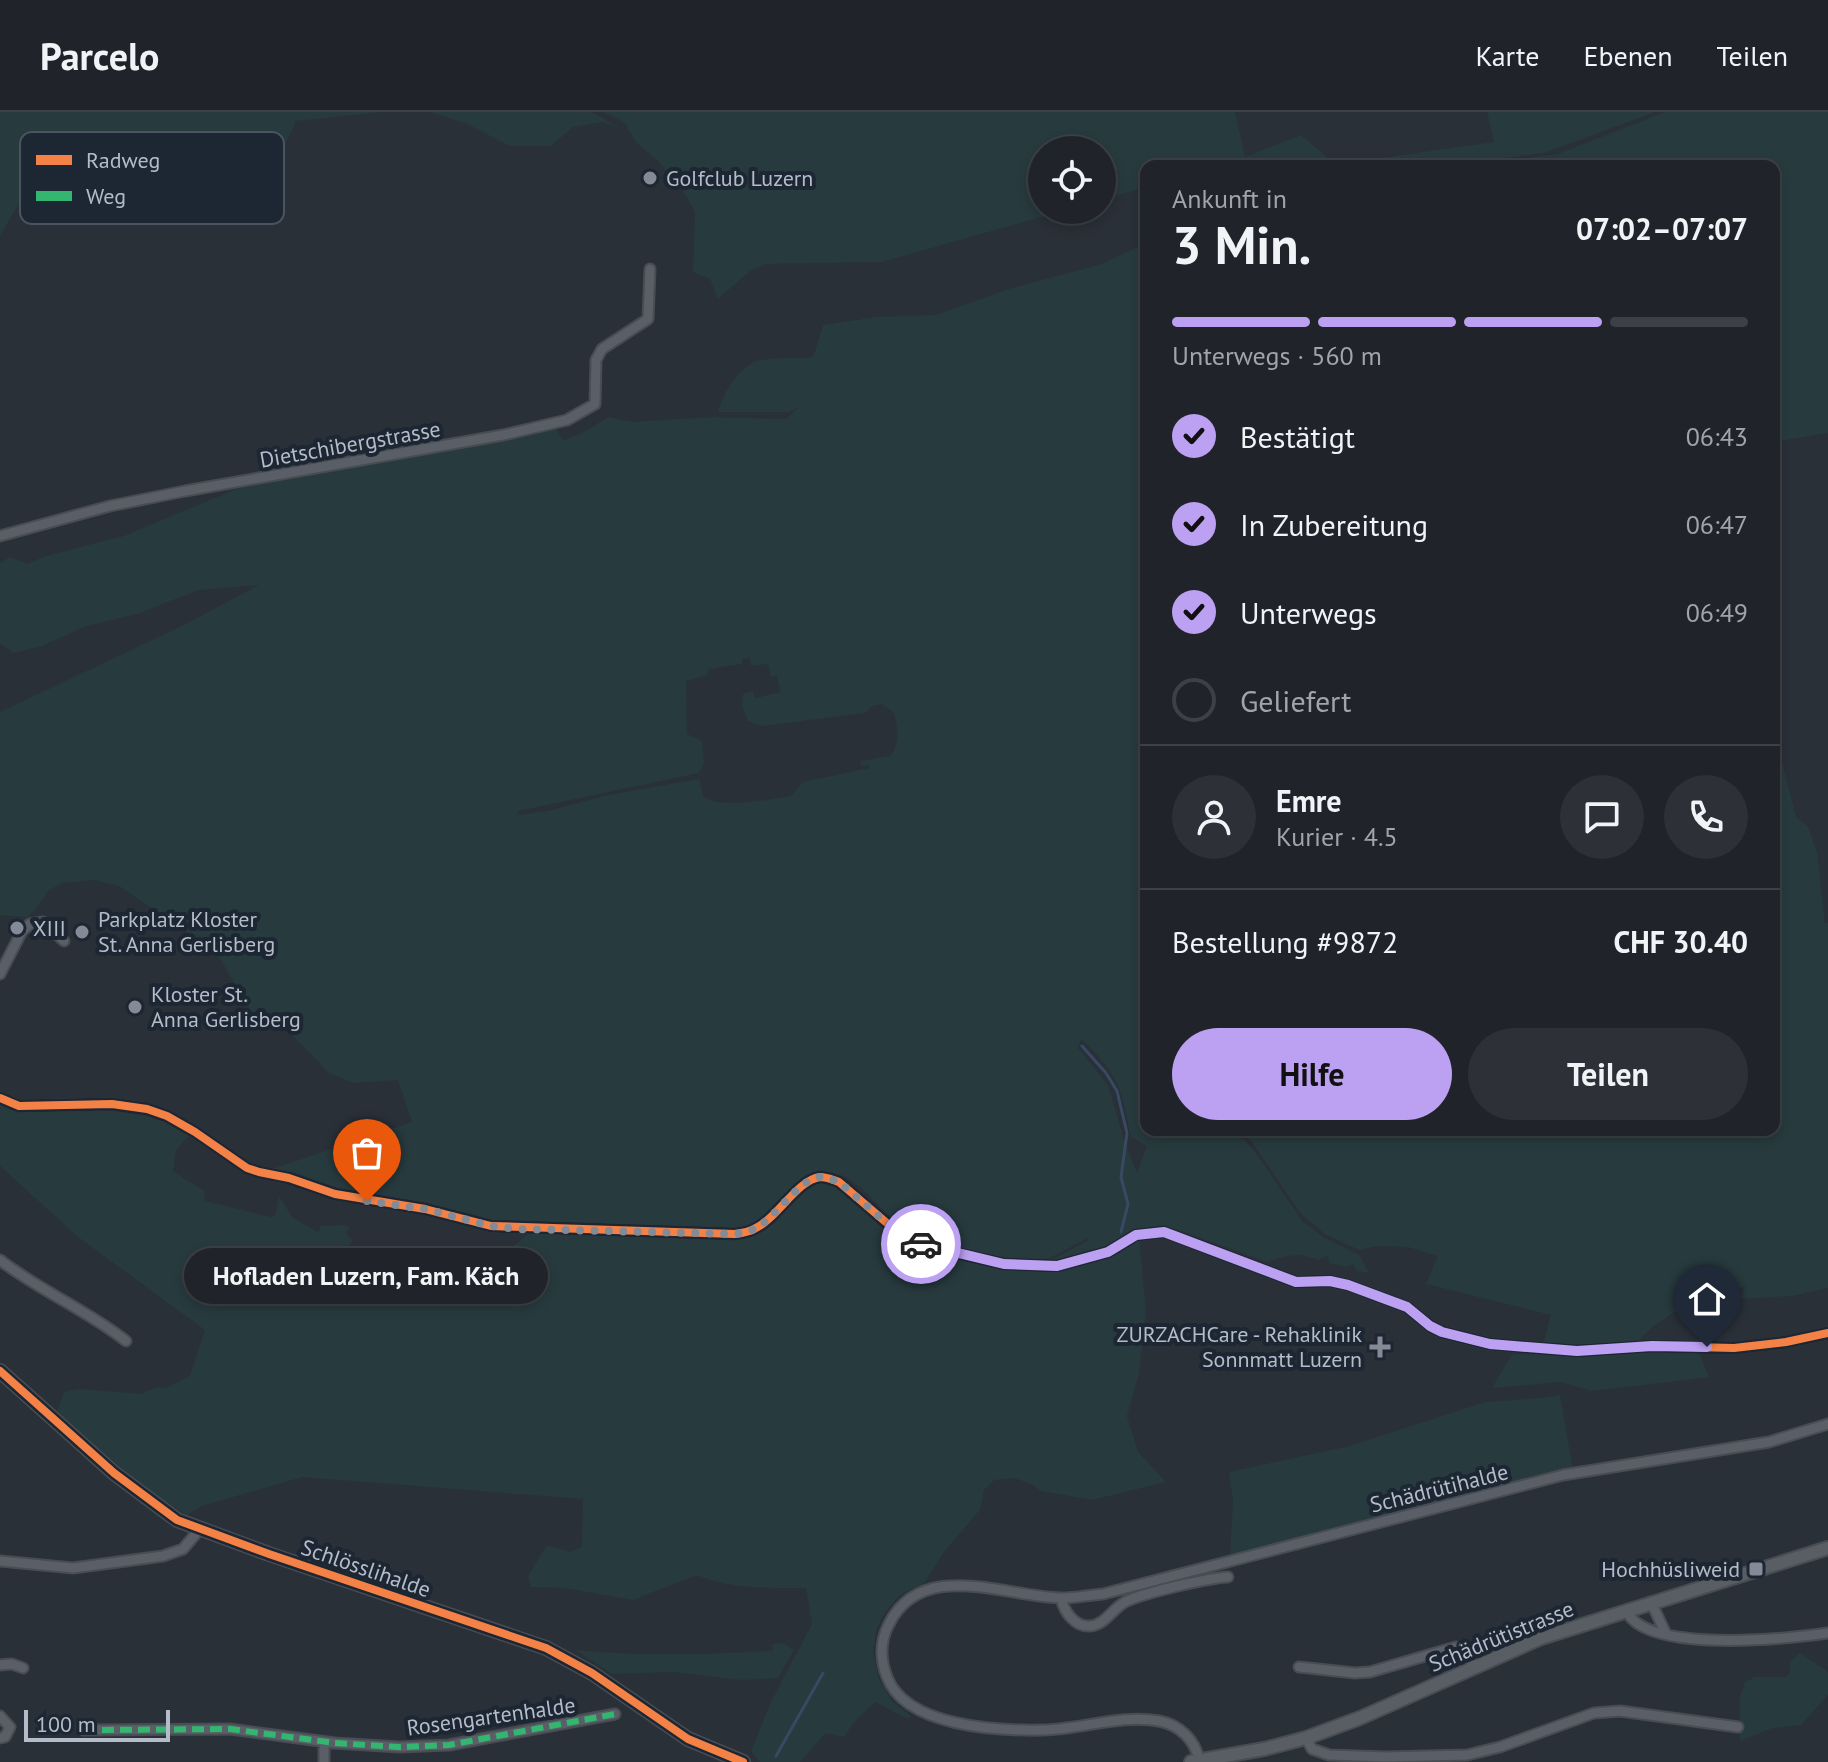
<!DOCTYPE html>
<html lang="de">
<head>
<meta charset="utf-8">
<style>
	body { margin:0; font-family:"PT Sans",sans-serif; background:#2d3036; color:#f1f3f6; height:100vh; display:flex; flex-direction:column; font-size:30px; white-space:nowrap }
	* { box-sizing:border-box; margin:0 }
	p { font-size:26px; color:#a2a4a8 }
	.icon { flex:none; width:44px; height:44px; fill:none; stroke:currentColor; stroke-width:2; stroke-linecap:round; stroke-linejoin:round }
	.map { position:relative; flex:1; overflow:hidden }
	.sheet { position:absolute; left:1140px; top:48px; width:640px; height:976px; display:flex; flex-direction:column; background:#20242a; border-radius:16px; box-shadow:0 4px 12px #0003,0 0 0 2px #3d4147 }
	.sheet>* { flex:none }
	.controls { position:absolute; left:1028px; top:24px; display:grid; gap:16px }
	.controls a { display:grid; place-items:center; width:88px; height:88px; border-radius:50%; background:#20242a; box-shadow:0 4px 12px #0003,0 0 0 2px #3d4147; font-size:40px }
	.scale { position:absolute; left:24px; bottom:20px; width:146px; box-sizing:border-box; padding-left:8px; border:4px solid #b4bcc9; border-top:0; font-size:22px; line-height:28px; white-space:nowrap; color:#b4bcc9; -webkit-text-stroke:6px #1d2633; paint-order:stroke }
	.pin { position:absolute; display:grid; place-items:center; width:68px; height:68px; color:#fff; margin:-82px -34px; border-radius:50% 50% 50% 0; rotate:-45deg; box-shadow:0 0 8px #0007 }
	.pin .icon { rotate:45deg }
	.courier { position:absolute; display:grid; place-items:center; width:80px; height:80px; margin:-40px; border:6px solid #bca0f2; border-radius:50%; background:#fff; color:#222; box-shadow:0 2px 10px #0007 }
	.bubble { position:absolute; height:56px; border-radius:28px; background:#20242a; box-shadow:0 4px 12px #0003,0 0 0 2px #3d4147; font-size:26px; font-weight:700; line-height:56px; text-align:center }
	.summary em { font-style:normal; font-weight:700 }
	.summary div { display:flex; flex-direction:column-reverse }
	.summary { display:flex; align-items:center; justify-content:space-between; height:136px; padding:0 32px }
	h1 { font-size:52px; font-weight:700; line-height:60px }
	.bar { display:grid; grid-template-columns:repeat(4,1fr); gap:12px 8px; align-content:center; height:96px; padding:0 32px }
	.bar i { height:10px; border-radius:6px; background:#3d4147 }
	.bar .active { background:#bca0f2 }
	.bar p { grid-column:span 4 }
	.line { display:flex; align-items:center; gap:20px; padding:0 32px; border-top:2px solid #3d4147 }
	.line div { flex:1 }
	.round { display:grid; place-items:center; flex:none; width:84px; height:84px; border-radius:42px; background:#2d3036 }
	ol { padding:0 32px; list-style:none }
	li { display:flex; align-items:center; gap:24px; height:88px }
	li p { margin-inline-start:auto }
	li .icon { padding:8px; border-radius:50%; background:#bca0f2; color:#111; stroke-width:4 }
	li:last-child { color:#a2a4a8 }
	li i { width:44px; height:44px; border:4px solid #3d4147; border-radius:50% }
	.primary-button { display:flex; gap:16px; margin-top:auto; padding:16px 32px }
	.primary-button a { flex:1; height:92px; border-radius:48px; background:#bca0f2; color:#111; font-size:32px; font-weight:700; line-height:92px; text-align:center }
	.primary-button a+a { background:#2d3036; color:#f1f3f6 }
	header { display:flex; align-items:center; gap:48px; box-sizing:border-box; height:112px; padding:0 40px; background:#20242a; border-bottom:2px solid #3d4147 }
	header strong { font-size:38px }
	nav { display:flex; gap:44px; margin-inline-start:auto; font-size:28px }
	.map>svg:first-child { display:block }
	.green { fill:#273a3e; fill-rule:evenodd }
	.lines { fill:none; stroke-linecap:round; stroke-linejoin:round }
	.stream { stroke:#384963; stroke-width:3 }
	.minor-casing { stroke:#484c53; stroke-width:13 }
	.secondary-casing { stroke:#484c53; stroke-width:16 }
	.minor { stroke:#5a5e66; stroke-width:9 }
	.secondary { stroke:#595d64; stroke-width:12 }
	.quiet { stroke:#33b770; stroke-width:6; stroke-dasharray:12 6; stroke-linecap:butt }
	.cycleway-casing { stroke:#1d2633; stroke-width:13 }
	.cycleway { stroke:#f48246; stroke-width:8 }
	.done { stroke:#848b96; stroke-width:8; stroke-dasharray:0 14.4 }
	.route { stroke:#bca0f2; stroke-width:10 }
	.poi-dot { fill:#848b96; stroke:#1d2633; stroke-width:3 }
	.labels { text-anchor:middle; stroke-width:8; stroke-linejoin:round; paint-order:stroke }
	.poi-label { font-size:22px; fill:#b4bcc9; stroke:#1d2633; text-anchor:start }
	.street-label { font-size:22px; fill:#b4bcc9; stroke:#1d2633 }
	.key { fill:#1d2633; stroke:#4a5360; stroke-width:2 }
	.key-label { font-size:22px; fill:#b4bcc9 }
</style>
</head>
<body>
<header>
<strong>Parcelo</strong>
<nav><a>Karte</a><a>Ebenen</a><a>Teilen</a></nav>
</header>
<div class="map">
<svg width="1828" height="1650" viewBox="0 0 1828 1650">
	<rect width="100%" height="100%" fill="#2a3038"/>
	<path class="green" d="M 0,0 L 382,0 L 296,9 L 282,40 L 163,47 L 28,76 L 0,124 Z
		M 430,0 L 592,0 L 620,16 L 603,10 L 573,15 L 551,34 L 510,34 L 467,12 Z
		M 603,0 L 1235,0 L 1245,45 L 1301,23 L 1328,46 L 1374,47 L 1494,30 L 1487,0 L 1655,0 L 1544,41 L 1504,46 L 1505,49 L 1558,42 L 1665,0 L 1828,0 L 1828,321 L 1774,330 L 1774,54 L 1231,54 L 1231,51 L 1220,54 L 1146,54 L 1146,75 L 1102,88 L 1102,38 L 1042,38 L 1042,98 L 1066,98 L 882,150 L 766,152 L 750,159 L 718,187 L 710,167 L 693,160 L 695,100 L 681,75 L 658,49 L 637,31 L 624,10 Z
		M 1146,131 L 1146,1018 L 1774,1018 L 1774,619 L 1796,705 L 1808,715 L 1817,740 L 1825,811 L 1828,811 L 1828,1176 L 1792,1184 L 1740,1187 L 1745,1175 C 1710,1179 1657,1204 1636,1232 L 1588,1236 L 1543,1233 L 1551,1203 L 1426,1172 L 1438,1144 L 1408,1135 L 1377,1134 L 1359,1138 L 1325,1122 L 1300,1101 L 1250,1027 L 1230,1019 L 1230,1023 L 1243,1027 L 1253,1037 L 1303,1110 L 1325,1126 L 1359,1143 L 1369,1161 L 1357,1159 L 1353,1152 L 1346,1155 L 1330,1151 L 1327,1143 L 1319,1148 L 1302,1143 L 1286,1144 L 1267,1150 L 1176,1117 L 1149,1115 L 1101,1141 L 1052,1151 L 1039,1150 L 1049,1149 L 1089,1128 L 1088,1126 C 1074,1132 1059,1143 1044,1148 C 1013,1157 922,1129 897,1110 C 876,1094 851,1056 822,1060 C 803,1062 780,1093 766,1106 C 759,1111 751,1114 744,1117 L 485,1111 L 355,1083 L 272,1060 L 275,1056 L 412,1010 L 398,968 L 354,971 L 329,961 L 287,918 L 260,914 L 216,840 L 119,774 L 94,768 L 63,771 L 49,778 L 35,798 L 27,805 L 0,803 L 0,600 L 184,513 L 259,473 L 199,478 L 137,502 L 86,514 L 42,534 L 13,541 L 0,531 L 0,451 L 10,445 L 27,452 L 46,444 L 124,424 L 239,376 L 556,316 L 563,329 L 586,319 L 608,305 L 632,310 L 713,305 L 786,307 L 800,294 L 790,300 L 718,300 C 724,281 737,256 757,249 C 772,245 793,247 809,246 L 814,243 L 823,213 L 877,205 L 936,203 L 1009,177 L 1102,152 ZM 750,546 L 751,554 L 768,552 L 771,565 L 777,564 L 781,580 L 755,586 L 753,579 L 743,582 L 742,593 L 748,609 L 762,614 L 865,601 L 872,594 L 882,592 L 894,601 C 898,616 900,631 890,644 L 860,649 L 861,654 L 869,653 L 869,656 L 803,670 L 791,684 C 770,687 719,698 703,684 L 699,667 L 608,683 L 548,699 L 517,703 L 518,699 L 699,661 L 704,651 L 702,629 L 687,622 L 686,569 L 707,563 L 708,557 L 742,552 L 742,547 ZM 1081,927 C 1119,962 1121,976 1131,1025 L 1147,1034 L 1137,1061 L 1125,1031 L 1108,973 L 1078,936 Z
		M 0,990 L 138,998 L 171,1010 L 190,1022 L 176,1038 L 173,1059 L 204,1079 L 205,1089 L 271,1105 L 275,1104 L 279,1084 L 293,1106 L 318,1120 L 321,1114 L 342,1113 L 350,1115 L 346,1122 L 352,1128 L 349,1134 L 375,1148 L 379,1143 L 386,1146 L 393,1134 L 401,1141 L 458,1170 L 470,1170 L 479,1160 L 484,1147 L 511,1135 L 532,1120 L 723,1128 C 772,1125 782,1095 818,1069 C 858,1077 886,1113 921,1134 C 931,1140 945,1142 956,1145 C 1003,1157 1048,1163 1096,1148 C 1112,1143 1123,1130 1139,1126 L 1146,1199 L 1139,1261 L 1127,1304 L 1138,1340 L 1166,1370 L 1092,1388 L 1041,1379 L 1031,1372 L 1015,1366 L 994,1368 L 984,1378 L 980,1398 L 944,1440 L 925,1470 L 899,1484 L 884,1502 L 877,1516 L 873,1539 L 879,1567 L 892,1589 L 911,1604 L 908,1607 L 875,1590 L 854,1610 L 844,1625 L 826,1621 L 800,1650 L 760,1650 L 751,1639 L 771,1590 L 812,1512 L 806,1476 C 769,1476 730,1477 696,1463 L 633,1488 L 565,1476 L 531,1475 L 528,1464 L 547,1433 L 570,1440 L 582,1435 L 583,1387 L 302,1365 L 202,1394 L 187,1403 C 138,1375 99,1336 57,1299 L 64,1280 L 79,1277 L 141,1282 L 155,1276 L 166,1276 L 190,1264 L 205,1218 L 78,1125 L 0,1054 Z
		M 1647,1239 L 1648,1242 L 1654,1239 L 1699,1240 L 1709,1265 L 1592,1279 L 1560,1270 L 1492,1276 L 1512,1242 L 1600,1244 Z
		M 1560,1283 L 1573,1358 L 1230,1443 L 1233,1390 L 1229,1360 L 1350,1334 L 1485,1290 L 1543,1286 Z
		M 778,1531 L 785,1532 L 794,1538 L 778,1566 L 743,1568 L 672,1560 L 612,1562 L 575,1538 C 640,1545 708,1542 773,1539 L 772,1533 Z
		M 1800,1541 L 1828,1560 L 1828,1583 L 1801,1613 L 1773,1616 L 1740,1629 L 1740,1585 L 1745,1570 L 1755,1565 L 1786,1565 L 1790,1560 L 1790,1550 Z"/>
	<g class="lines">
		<path class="stream" d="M 1082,934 L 1106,961 L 1117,979 L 1127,1021 L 1121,1065 L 1128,1092 L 1121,1120
			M 776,1644 L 823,1561"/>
		<defs>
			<path id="minor" d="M 0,424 L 110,394 L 185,379 L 503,323 L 567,308 L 595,292 L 596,248 L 602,237 L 648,207 L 650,157
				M 0,862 L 22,819 L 30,812 L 43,810 L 64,829
				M 0,986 L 19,994 L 112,992 L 147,997 L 167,1004 L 195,1020 L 247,1056 L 259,1060 L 289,1066 L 335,1082 L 425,1097 L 491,1114 L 735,1122 C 742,1121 749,1120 754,1117 C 777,1107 797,1068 820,1065 C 827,1065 833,1068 839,1070 L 902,1124 L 927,1134 L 1004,1152 L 1057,1154 L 1108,1140 L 1136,1123 L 1164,1120 L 1296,1170 L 1330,1169 L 1348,1173 L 1407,1195 L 1430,1214 L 1442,1220 L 1490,1232 L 1577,1239 L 1652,1234 L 1734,1236 L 1786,1230 L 1828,1221
				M 0,1148 C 40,1179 87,1198 126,1229
				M 0,1449 L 73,1456 L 163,1444 L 183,1437 L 199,1418
				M 1061,1486 C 1064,1499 1074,1515 1090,1514 C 1105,1513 1112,1497 1125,1490 C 1143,1481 1208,1466 1228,1465
				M 1651,1490 L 1666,1522
				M 1626,1498 C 1644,1542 1788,1527 1828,1521
				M 0,1553 L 12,1552 L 23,1556
				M 1299,1555 L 1355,1561 L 1370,1560 L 1456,1535 L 1465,1538 L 1474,1555
				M 0,1604 L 10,1615 L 5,1625 L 0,1626
				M 84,1618 L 230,1617 L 335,1631 L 399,1635 L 449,1633 L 615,1602
				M 1306,1626 L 1312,1637 L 1329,1643 L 1386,1645 L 1467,1643 L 1500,1635 L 1594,1601 L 1620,1599 L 1738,1615
				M 324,1630 L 324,1650
				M 1199,1648 C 1195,1628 1180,1613 1159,1609 C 1122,1602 1082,1617 1044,1618 C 998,1619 906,1615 887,1565 C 880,1547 880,1529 889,1512 C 922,1446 1006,1485 1061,1486 C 1075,1486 1089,1483 1103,1482 L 1563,1363 L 1769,1330 L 1828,1312"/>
			<path id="secondary" d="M 0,1259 L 114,1361 L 177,1408 L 269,1442 L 546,1536 L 592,1561 L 688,1627 L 743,1650
				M 1191,1650 L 1264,1637 L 1306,1626 L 1360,1606 L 1541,1526 L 1828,1436"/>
		</defs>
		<use href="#minor" class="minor-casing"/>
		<use href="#secondary" class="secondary-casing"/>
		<use href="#minor" class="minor"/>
		<use href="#secondary" class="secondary"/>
		<path class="quiet" d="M 84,1618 L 230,1617 L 335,1631 L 399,1635 L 449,1633 L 615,1602"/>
		<defs>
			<path id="cycleway" d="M 0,986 L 19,994 L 112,992 L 147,997 L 167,1004 L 195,1020 L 247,1056 L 259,1060 L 289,1066 L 335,1082 L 425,1097 L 491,1114 L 735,1122 C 742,1121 749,1120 754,1117 C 777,1107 797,1068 820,1065 C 827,1065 833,1068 839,1070 L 902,1124 L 927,1134 L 1004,1152 L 1057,1154 L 1108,1140 L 1136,1123 L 1164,1120 L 1296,1170 L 1330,1169 L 1348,1173 L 1407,1195 L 1430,1214 L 1442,1220 L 1490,1232 L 1577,1239 L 1652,1234 L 1734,1236 L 1786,1230 L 1828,1221
				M 0,1259 L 114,1361 L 177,1408 L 269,1442 L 546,1536 L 592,1561 L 688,1627 L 743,1650"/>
		</defs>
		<use href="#cycleway" class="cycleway-casing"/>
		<use href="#cycleway" class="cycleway"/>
	</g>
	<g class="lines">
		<path class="done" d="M 367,1089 L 425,1097 L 491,1114 L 517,1117 L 735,1122 C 742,1121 749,1120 754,1117 C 776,1107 797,1068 820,1065 C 827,1065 833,1068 839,1070 L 902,1124 L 921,1132"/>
		<path class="route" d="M 921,1132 L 1004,1152 L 1057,1154 L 1108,1140 L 1136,1123 L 1164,1120 L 1296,1170 L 1330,1169 L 1348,1173 L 1407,1195 L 1430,1214 L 1442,1220 L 1490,1232 L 1577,1239 L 1652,1234 L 1707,1235"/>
	</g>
	<g class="poi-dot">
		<circle cx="650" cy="66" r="8"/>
		<circle cx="17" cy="816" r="8"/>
		<circle cx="82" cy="820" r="8"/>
		<circle cx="135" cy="895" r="8"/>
		<path d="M1376 1223h8v8h8v8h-8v8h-8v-8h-8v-8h8z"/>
		<rect x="1748" y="1449" width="16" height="16" rx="4"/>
	</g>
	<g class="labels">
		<g class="poi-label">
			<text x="666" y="74">Golfclub Luzern</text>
			<text x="98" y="815">Parkplatz Kloster<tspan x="98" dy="25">St. Anna Gerlisberg</tspan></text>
			<text x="33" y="824">XIII</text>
			<text x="151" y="890">Kloster St.<tspan x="151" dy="25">Anna Gerlisberg</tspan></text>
			<text x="1362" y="1230" text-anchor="end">ZURZACHCare - Rehaklinik<tspan x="1362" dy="25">Sonnmatt Luzern</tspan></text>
			<text x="1740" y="1465" text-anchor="end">Hochhüsliweid</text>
		</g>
		<g class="street-label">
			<text transform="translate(350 332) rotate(-10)" y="8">Dietschibergstrasse</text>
			<text transform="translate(1439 1376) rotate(-14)" y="8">Schädrütihalde</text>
			<text transform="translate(366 1456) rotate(19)" y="8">Schlösslihalde</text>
			<text transform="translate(1501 1524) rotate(-22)" y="8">Schädrütistrasse</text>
			<text transform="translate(491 1604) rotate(-8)" y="8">Rosengartenhalde</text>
		</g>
	</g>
	<rect x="20" y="20" width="264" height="92" rx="12" class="key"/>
	<rect x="36" y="43" width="36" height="10" fill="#f48246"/>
	<rect x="36" y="79" width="36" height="10" fill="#33b770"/>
	<g class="key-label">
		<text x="86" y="56">Radweg</text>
		<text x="86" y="92">Weg</text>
	</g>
</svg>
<div class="controls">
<a><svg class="icon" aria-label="locate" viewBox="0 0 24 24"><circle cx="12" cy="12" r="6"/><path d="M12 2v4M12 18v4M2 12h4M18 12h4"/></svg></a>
</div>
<div class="scale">100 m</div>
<div class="pin" style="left:367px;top:1089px;background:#ea580c"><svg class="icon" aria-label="bag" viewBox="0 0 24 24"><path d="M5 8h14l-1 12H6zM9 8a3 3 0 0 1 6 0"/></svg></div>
<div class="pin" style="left:1707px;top:1235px;background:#1f2937"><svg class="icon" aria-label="home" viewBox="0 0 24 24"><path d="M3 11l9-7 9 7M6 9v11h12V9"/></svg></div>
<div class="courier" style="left:921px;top:1132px"><svg class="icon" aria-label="car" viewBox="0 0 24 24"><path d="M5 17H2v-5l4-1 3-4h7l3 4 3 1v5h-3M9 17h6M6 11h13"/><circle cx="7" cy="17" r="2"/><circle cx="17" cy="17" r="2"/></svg></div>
<div class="bubble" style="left:184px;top:1136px;width:364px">Hofladen Luzern, Fam. Käch</div>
<section class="sheet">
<div class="summary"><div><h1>3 Min.</h1><p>Ankunft in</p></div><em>07:02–07:07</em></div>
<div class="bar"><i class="active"></i><i class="active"></i><i class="active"></i><i></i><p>Unterwegs · 560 m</p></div>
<ol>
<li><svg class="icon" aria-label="check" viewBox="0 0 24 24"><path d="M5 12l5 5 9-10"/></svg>Bestätigt<p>06:43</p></li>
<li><svg class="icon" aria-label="check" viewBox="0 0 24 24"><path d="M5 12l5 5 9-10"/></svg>In Zubereitung<p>06:47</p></li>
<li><svg class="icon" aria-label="check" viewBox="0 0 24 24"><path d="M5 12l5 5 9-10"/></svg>Unterwegs<p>06:49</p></li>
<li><i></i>Geliefert</li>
</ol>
<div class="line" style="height:144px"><a class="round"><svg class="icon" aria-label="person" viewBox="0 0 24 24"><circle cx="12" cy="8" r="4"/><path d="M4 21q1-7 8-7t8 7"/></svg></a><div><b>Emre</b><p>Kurier · 4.5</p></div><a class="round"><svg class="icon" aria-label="chat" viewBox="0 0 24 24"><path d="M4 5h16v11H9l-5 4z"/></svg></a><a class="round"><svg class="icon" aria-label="phone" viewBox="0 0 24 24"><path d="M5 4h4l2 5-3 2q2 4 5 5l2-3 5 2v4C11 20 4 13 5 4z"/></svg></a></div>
<div class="line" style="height:104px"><div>Bestellung #9872</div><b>CHF 30.40</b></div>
<div class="primary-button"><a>Hilfe</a><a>Teilen</a></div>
</section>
</div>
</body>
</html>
